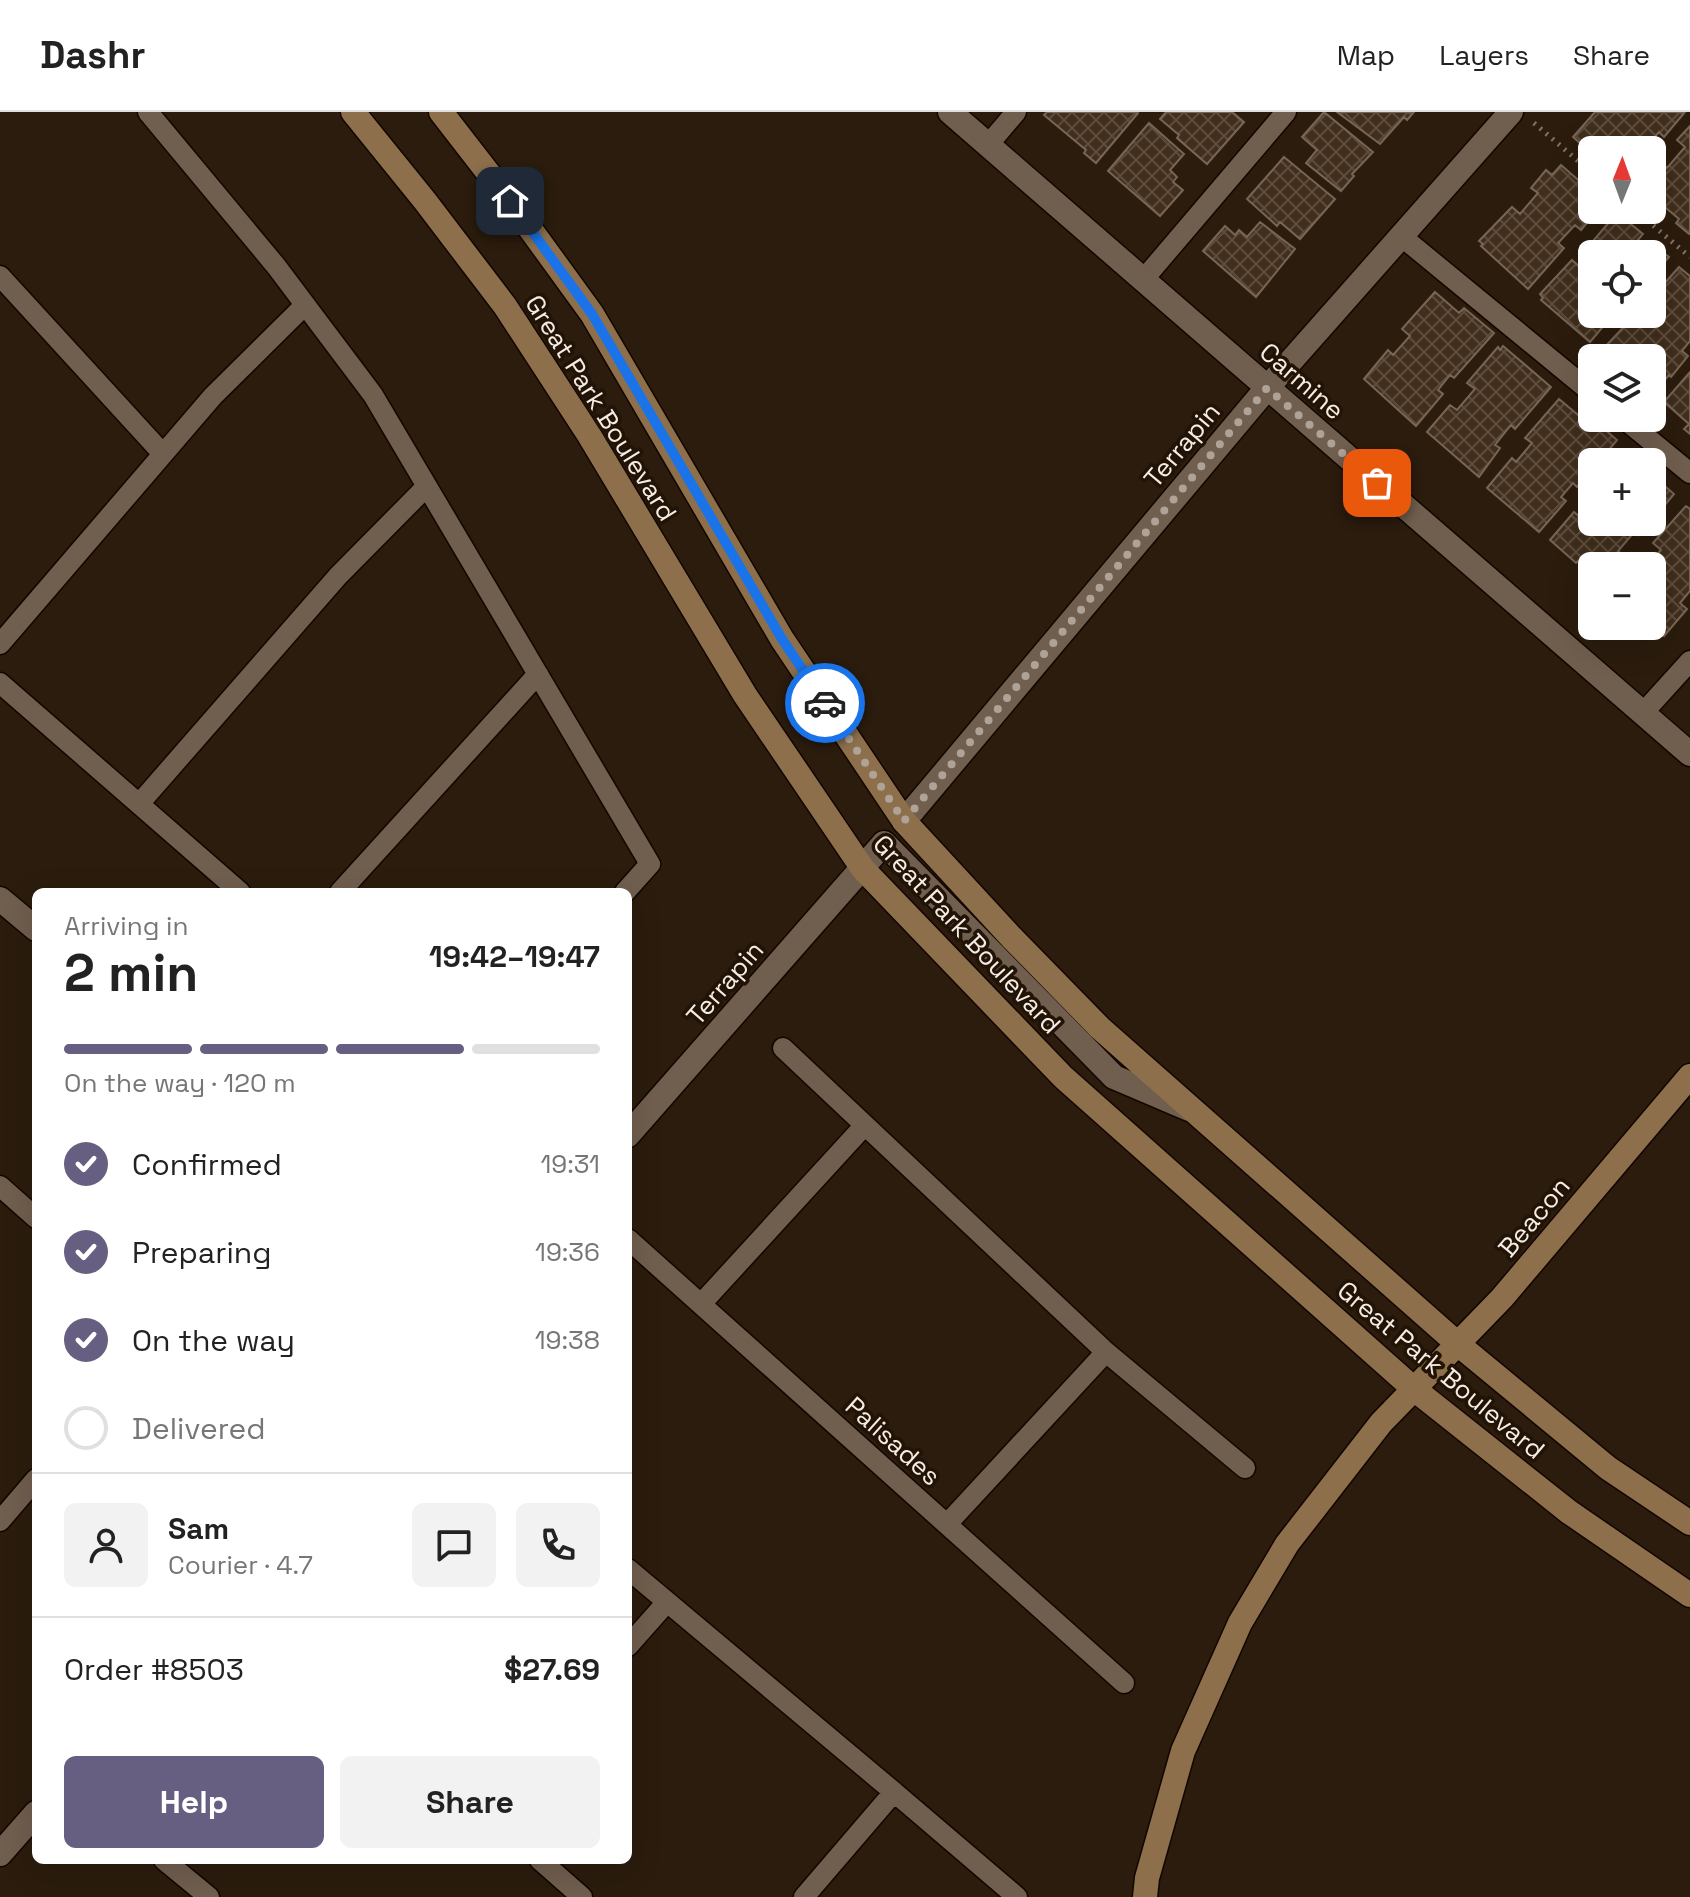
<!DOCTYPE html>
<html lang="en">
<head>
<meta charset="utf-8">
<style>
	body { margin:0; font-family:"Space Grotesk",sans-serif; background:#f2f2f2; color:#222; height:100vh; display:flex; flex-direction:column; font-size:30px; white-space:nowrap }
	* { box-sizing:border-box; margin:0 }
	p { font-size:26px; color:#767676 }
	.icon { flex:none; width:44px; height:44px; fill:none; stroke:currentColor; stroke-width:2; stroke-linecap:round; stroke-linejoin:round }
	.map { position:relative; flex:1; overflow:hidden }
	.panel { position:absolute; left:32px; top:776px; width:600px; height:976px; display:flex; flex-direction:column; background:#fff; border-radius:12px; box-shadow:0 8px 32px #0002 }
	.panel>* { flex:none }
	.needle { width:52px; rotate:1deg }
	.fabs { position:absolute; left:1578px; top:24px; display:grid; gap:16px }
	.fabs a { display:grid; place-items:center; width:88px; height:88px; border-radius:12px; background:#fff; box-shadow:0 8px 32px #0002; font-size:40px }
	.pin { position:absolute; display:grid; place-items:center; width:68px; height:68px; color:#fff; margin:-34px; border-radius:16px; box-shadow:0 4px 12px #0006 }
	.courier { position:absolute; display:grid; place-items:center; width:80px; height:80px; margin:-40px; border:6px solid #1a73e8; border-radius:50%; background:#fff; color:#222; box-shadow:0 2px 10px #0007 }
	.overview em { font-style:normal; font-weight:600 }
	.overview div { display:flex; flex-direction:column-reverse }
	.overview { display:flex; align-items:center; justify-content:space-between; height:136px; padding:0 32px }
	h1 { font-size:52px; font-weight:600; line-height:60px }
	.bar { display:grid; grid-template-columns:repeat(4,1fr); gap:12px 8px; align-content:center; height:96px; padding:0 32px }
	.bar i { height:10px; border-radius:6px; background:#e0e0e0 }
	.bar .on { background:#665f82 }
	.bar p { grid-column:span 4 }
	.line { display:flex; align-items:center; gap:20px; padding:0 32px; border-top:2px solid #e0e0e0 }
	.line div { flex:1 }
	.round { display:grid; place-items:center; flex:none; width:84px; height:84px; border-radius:12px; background:#f2f2f2 }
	ol { padding:0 32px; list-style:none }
	li { display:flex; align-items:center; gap:24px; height:88px }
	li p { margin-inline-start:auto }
	li .icon { padding:8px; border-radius:50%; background:#665f82; color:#fff; stroke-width:4 }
	li:last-child { color:#767676 }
	li i { width:44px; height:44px; border:4px solid #e0e0e0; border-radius:50% }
	.cta { display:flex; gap:16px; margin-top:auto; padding:16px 32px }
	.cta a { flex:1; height:92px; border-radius:12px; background:#665f82; color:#fff; font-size:32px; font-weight:600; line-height:92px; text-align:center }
	.cta a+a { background:#f2f2f2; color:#222 }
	header { display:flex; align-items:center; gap:48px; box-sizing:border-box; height:112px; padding:0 40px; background:#fff; border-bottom:2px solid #e0e0e0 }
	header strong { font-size:38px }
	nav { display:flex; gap:44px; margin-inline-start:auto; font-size:28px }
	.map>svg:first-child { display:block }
	.building { fill:url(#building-cross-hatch); stroke:#776555; stroke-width:2 }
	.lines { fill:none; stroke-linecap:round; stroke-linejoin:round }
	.lane-casing { stroke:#130600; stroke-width:23 }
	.street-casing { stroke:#130600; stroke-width:27 }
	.secondary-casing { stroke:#130600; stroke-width:27 }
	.path { stroke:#7f7265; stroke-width:5; stroke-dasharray:2 6; stroke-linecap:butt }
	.lane { stroke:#705e4e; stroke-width:20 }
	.street { stroke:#705e4e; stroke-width:24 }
	.secondary { stroke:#8d704b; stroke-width:24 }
	.done { stroke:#afa398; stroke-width:8; stroke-dasharray:0 14.4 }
	.route { stroke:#1a73e8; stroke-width:10 }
	.labels { text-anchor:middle; stroke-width:7; stroke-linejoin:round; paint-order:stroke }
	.street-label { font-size:26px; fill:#f6ece3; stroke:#211305 }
</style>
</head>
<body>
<header>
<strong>Dashr</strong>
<nav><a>Map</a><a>Layers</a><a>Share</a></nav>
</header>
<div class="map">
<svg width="1690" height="1785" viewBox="0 0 1690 1785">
	<defs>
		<pattern id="building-cross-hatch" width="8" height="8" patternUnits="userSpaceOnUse" patternTransform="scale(2)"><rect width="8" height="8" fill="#412e1c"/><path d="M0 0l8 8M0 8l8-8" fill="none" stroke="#5d4c3d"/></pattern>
	</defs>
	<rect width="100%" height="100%" fill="#2b1c0d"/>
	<path class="building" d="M 1047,0 L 1137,0 L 1138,1 L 1096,51 L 1084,41 L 1086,38 L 1044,3 Z
		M 1166,0 L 1232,0 L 1244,10 L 1207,52 L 1177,26 L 1179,23 L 1160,7 Z
		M 1324,0 L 1373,40 L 1352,62 L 1354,64 L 1341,79 L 1306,51 L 1317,38 L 1302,25 Z
		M 1337,0 L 1414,0 L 1407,8 L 1404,5 L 1380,32 Z
		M 1595,0 L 1685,0 L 1664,25 L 1659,20 L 1646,35 L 1649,38 L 1592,38 L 1592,42 L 1573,25 Z
		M 1149,11 L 1184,42 L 1170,58 L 1177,65 L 1173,70 L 1183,78 L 1160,104 L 1108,59 Z
		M 1690,14 L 1690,121 L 1689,122 L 1676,111 L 1679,107 L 1666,96 L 1663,100 L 1652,91 L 1652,60 L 1661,50 L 1667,56 L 1685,35 L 1677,28 Z
		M 1284,45 L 1335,87 L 1300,127 L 1280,110 L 1277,114 L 1247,87 Z
		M 1561,53 L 1592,80 L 1592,98 L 1598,98 L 1581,118 L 1575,113 L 1558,131 L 1564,136 L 1528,177 L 1481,134 L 1483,132 L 1479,129 L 1512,95 L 1520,102 L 1538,81 L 1531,76 L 1546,58 L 1552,63 Z
		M 1617,101 L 1643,122 L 1637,129 L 1652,142 L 1658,136 L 1669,145 L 1657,159 L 1654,158 L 1652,161 L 1652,142 L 1592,142 L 1592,202 L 1617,203 L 1609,213 L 1606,211 L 1590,230 L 1541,188 L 1543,186 L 1540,182 L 1572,148 L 1580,155 L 1598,134 L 1593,129 Z
		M 1260,110 L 1295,137 L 1256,185 L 1203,139 L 1225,114 L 1235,123 L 1239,118 L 1247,125 Z
		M 1679,155 L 1690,164 L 1690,229 L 1682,239 L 1688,244 L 1671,265 L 1669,263 L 1652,283 L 1652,246 L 1608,246 L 1603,237 L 1635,203 L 1643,210 L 1652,202 L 1661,188 L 1655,182 Z
		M 1435,180 L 1459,201 L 1464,196 L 1494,221 L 1454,266 L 1450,263 L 1438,278 L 1443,282 L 1416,314 L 1364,267 L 1388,238 L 1393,243 L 1410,224 L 1402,217 Z
		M 1503,234 L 1551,275 L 1515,317 L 1511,313 L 1495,333 L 1500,336 L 1479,365 L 1427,320 L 1450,293 L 1457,298 L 1475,277 L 1467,271 L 1498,235 L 1500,238 Z
		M 1690,260 L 1690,322 L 1684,317 L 1689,312 L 1664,290 Z
		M 1559,287 L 1584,308 L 1588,303 L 1617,328 L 1599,350 L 1592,350 L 1592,358 L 1577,375 L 1573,371 L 1561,385 L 1566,389 L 1539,420 L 1487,376 L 1512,346 L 1516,350 L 1532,331 L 1525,326 Z
		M 1652,363 L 1674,382 L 1659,400 L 1661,402 L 1651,414 L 1649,412 L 1639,423 L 1635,419 L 1618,439 L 1626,445 L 1618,454 L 1592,455 L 1581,446 L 1576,451 L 1550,428 L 1574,400 L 1581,406 L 1592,392 L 1592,410 L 1652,410 Z
		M 1686,394 L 1690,397 L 1690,479 L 1680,491 L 1687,497 L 1664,524 L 1652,514 L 1652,454 L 1647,454 L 1661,438 L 1653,431 Z"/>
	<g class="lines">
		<defs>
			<path id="lane" d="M 148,0 L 276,154 L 373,283 L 650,752 L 625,780
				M 988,33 L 1016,0
				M 1401,124 L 1592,281
				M 0,164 L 163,342
				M 1143,168 L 1286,0
				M 1623,306 L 1690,361
				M 0,532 L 213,284 L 305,193
				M 0,571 L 240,780
				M 1643,601 L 1690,549
				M 139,692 L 338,464 L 427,374
				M 340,780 L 538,562
				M 783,936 L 1106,1240 L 947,1412
				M 0,1074 L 36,1106
				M 628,1127 L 1124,1571
				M 701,1192 L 865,1013
				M 1106,1240 L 1245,1356
				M 0,1409 L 36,1367
				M 628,1457 L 894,1680 L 804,1785
				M 628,1534 L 667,1490
				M 894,1680 L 1017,1785
				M 164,1748 L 209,1785
				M 540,1748 L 582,1785"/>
			<path id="street" d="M 950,0 L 1690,642
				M 904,709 L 1267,276 L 1511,0
				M 0,787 L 36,817
				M 628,1023 L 884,731 L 1114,965 L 1189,997
				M 0,1742 L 36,1701"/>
			<path id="secondary" d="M 353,0 L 425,89 L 505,194 L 589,323 L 745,583 L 863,757 L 1063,965 L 1414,1277 L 1569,1400 L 1690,1483
				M 441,0 L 510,89 L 592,202 L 782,527 L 904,709 L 1012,826 L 1100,916 L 1459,1233 L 1608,1356 L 1690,1411
				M 1145,1785 L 1147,1766 L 1183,1639 L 1240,1511 L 1287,1432 L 1381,1311 L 1502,1186 L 1690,964"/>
		</defs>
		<use href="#lane" class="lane-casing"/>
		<use href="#street" class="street-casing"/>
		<use href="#secondary" class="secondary-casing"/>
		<path class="path" d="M 1534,11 L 1592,61
			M 1635,98 L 1690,145"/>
		<use href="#lane" class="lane"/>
		<use href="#street" class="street"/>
		<use href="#secondary" class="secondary"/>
	</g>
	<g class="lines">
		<path class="done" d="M 825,591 L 904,709 L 1267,276 L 1377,371"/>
		<path class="route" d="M 510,89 L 592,202 L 782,527 L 825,591"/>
	</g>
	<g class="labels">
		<g class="street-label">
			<text transform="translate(1302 269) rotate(41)" y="9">Carmine</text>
			<text transform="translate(601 296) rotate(58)" y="9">Great Park Boulevard</text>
			<text transform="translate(1182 333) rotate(-50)" y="9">Terrapin</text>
			<text transform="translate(967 822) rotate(47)" y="9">Great Park Boulevard</text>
			<text transform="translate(725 871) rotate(-49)" y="9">Terrapin</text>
			<text transform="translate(1534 1105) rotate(-50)" y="9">Beacon</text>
			<text transform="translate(1441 1258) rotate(40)" y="9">Great Park Boulevard</text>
			<text transform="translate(893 1329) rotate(42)" y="9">Palisades</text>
		</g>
	</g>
</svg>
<div class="fabs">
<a><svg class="needle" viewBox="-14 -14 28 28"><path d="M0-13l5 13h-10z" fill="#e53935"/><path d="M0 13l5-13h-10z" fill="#767676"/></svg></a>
<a><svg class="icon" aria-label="locate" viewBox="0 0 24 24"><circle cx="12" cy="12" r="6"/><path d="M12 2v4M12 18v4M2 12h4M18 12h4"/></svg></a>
<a><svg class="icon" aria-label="layers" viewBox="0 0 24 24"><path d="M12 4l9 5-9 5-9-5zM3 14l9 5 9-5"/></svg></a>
<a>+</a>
<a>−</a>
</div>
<div class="pin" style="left:1377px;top:371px;background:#ea580c"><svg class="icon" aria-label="bag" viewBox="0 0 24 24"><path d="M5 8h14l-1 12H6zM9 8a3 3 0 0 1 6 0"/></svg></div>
<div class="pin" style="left:510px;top:89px;background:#1f2937"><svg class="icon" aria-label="home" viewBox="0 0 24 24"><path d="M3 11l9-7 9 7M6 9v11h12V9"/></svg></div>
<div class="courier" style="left:825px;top:591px"><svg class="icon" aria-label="car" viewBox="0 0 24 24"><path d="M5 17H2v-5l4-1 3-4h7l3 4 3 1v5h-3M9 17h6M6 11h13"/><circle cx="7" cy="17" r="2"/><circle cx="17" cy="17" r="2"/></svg></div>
<section class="panel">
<div class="overview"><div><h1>2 min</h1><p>Arriving in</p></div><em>19:42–19:47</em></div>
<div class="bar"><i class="on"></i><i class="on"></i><i class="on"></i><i></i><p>On the way · 120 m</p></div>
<ol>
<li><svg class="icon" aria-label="check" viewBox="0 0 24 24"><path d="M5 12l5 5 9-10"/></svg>Confirmed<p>19:31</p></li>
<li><svg class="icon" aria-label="check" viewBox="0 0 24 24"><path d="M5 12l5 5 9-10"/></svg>Preparing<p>19:36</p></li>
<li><svg class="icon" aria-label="check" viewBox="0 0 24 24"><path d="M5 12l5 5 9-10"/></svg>On the way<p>19:38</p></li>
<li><i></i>Delivered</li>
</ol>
<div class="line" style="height:144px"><a class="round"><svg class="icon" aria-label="person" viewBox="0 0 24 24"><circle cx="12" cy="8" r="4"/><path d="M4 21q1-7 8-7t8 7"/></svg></a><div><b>Sam</b><p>Courier · 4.7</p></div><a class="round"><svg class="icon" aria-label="chat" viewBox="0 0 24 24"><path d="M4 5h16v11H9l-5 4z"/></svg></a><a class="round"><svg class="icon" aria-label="phone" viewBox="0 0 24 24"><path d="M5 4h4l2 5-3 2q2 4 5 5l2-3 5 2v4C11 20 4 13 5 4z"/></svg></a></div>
<div class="line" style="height:104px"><div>Order #8503</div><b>$27.69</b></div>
<div class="cta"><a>Help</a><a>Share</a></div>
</section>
</div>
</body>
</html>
